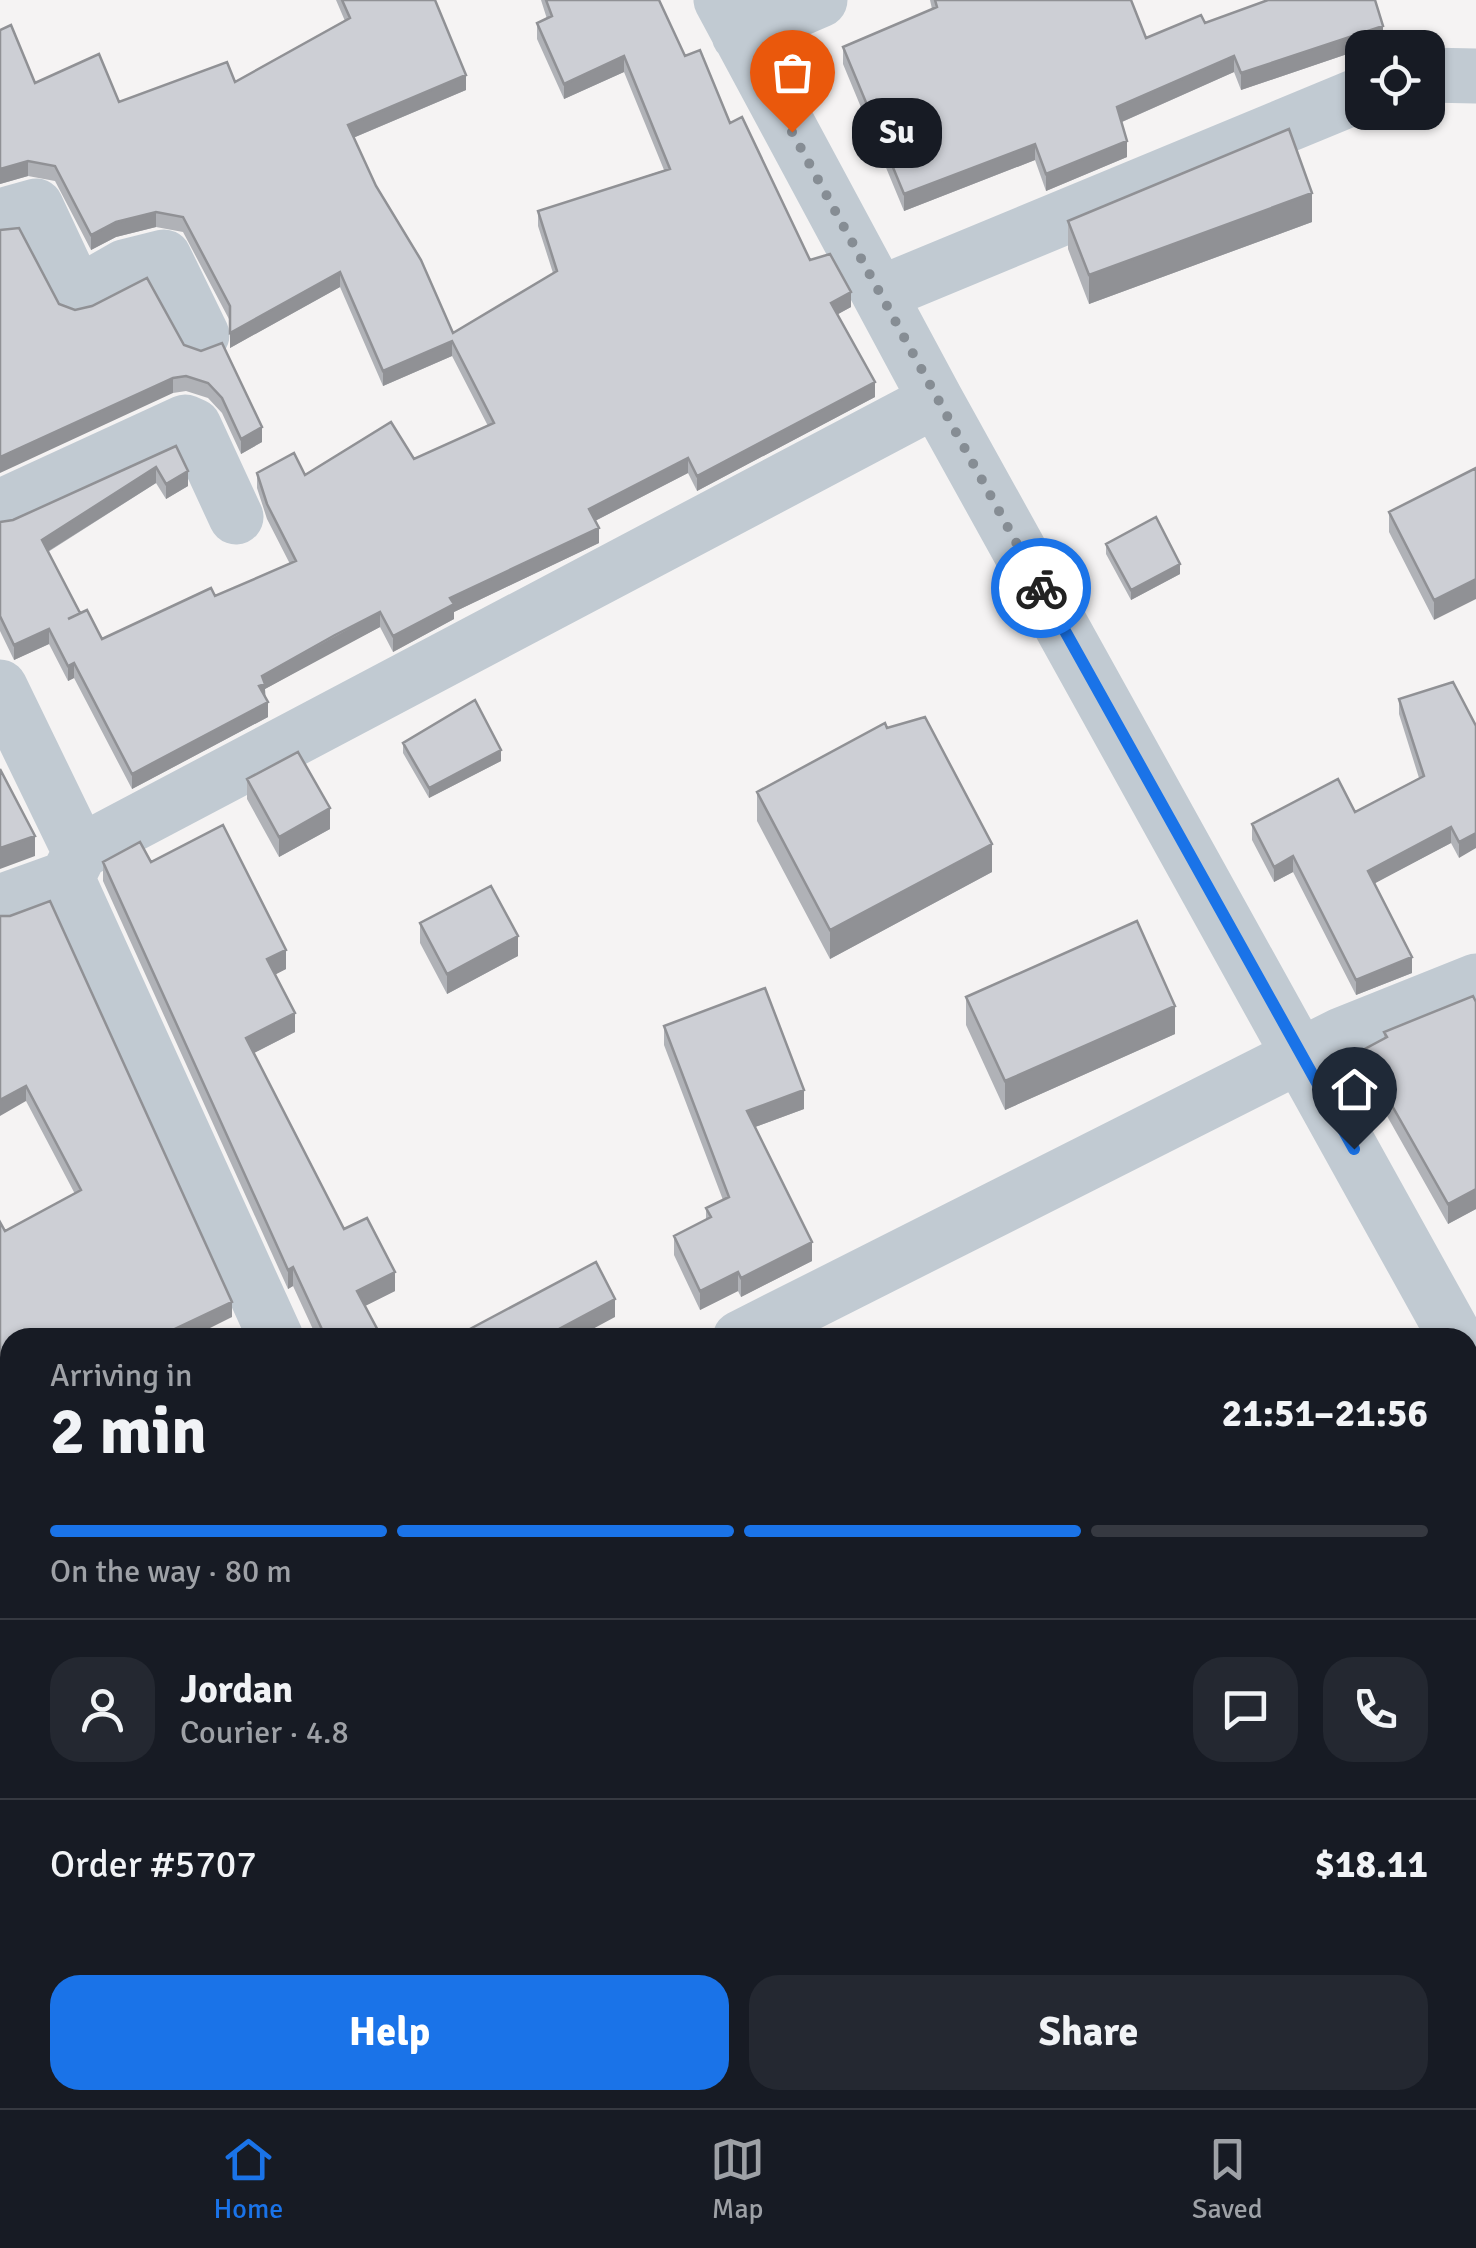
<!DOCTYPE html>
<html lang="en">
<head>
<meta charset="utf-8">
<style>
	body { margin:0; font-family:Signika,sans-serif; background:#242831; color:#f1f3f6; height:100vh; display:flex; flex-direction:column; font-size:38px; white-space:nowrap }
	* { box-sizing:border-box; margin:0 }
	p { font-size:32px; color:#9ea1a6 }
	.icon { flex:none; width:55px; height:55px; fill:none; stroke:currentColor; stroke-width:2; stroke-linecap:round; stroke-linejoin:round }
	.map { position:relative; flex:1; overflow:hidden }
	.panel { position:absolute; left:0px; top:1328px; width:1478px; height:782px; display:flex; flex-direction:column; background:#171b24; border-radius:30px 30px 0 0; box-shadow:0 2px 8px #0004 }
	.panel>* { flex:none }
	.tools { position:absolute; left:1345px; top:30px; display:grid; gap:20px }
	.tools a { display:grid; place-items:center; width:100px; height:100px; border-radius:20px; background:#171b24; box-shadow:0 2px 8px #0004; font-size:50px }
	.pin { position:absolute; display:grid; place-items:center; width:85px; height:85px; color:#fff; margin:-102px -42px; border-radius:50% 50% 50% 0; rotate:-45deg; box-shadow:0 0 10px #0007 }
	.pin .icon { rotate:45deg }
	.courier { position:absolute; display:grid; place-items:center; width:100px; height:100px; margin:-50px; border:8px solid #1a73e8; border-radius:50%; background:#fff; color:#222; box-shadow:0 2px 12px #0007 }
	.bubble { position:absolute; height:70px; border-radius:30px; background:#171b24; box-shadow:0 2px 8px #0004; font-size:32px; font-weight:700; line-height:70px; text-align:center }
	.head em { font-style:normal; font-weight:700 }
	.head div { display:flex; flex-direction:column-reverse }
	.head { display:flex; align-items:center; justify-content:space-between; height:170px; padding:0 50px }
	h1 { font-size:65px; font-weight:700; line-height:75px }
	.bar { display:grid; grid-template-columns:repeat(4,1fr); gap:15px 10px; align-content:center; height:120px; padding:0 50px }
	.bar i { height:12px; border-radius:8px; background:#363941 }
	.bar .on { background:#1a73e8 }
	.bar p { grid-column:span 4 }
	.line { display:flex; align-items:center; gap:25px; padding:0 50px; border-top:2px solid #363941 }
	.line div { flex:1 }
	.round { display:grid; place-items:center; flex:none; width:105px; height:105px; border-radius:30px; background:#242831 }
	.primary-button { display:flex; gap:20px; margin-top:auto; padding:20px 50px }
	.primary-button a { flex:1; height:115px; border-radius:30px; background:#1a73e8; color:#fff; font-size:40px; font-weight:700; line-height:115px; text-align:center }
	.primary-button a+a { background:#242831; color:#f1f3f6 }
	.dock { display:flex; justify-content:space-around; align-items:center; height:140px; border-top:2px solid #363941; background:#171b24; font-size:28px; color:#9ea1a6 }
	.dock a { display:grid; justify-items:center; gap:5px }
	.dock .on { color:#1a73e8 }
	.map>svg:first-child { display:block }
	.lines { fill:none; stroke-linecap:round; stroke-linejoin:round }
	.street { stroke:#c1cad2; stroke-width:55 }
	.wall { fill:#b0b2b7 }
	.shaded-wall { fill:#909195 }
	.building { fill:#cdcfd5; stroke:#909195; stroke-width:2.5 }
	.done { stroke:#868d94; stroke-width:10; stroke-dasharray:0 18 }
	.route { stroke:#1a73e8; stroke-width:12 }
</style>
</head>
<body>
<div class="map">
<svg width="1476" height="2108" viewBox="0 0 1476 2108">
	<rect width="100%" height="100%" fill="#f5f3f3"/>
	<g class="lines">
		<path class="street" d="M 721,0 L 936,400 L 1456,1338
			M 739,35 L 820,0
			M 1428,75 L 1476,76
			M 0,216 L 36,206 L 77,294 L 124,267 L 164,257 L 202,335
			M 879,294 L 1362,94
			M 0,507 L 185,422 L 194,426 L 236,517
			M 0,687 L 80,852 L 67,878 L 276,1338
			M 80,852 L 936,400
			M 0,902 L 67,878
			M 740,1338 L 1341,1035 L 1476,981
			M 0,1715 L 10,1710
			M 0,1846 L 10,1865
			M 164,2100 L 168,2108
			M 654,2100 L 658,2108"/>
	</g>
	<path class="wall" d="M 336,0 L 435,0 L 466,90 L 353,138 L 376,186 L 453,333 L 553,273 L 538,226 L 538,211 L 664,170 L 624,72 L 564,99 L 537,39 L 537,23 L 547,19 L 541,0 L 659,0 L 685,56 L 730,123 L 810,260 L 851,307 L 838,314 L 875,397 L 697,491 L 688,473 L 595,521 L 599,543 L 454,612 L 454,619 L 393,652 L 380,627 L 335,650 L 265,689 L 268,717 L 132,789 L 74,678 L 68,681 L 49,644 L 14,660 L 0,631 L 0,522 L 13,520 L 176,446 L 188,486 L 166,499 L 156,483 L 48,552 L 80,613 L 102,639 L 215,596 L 290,564 L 267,519 L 257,488 L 257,473 L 305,475 L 414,459 L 488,426 L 452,356 L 383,386 L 340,287 L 230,348 L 230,321 L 183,232 L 156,227 L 116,237 L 91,250 L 55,181 L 28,176 L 0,184 L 0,30 L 35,83 L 119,102 L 235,82 L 345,21 Z
		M 930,0 L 1131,0 L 1146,38 L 1205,23 L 1383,42 L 1362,48 L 1362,49 L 1241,90 L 1234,72 L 1122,122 L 1127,157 L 1046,191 L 1035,160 L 904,211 L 843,64 L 843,47 L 932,9 Z
		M 1068,221 L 1312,222 L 1089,304 L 1068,249 Z
		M 59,304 L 184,345 L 262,442 L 241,454 L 222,413 L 208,398 L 186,391 L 173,393 Z
		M 1476,468 L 1434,620 L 1389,532 L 1389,512 Z
		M 1106,544 L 1180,574 L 1131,600 L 1106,554 Z
		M 1399,699 L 1476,726 L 1459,858 L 1451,843 L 1374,883 L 1412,973 L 1356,995 L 1293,872 L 1274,882 L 1252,840 L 1252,824 L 1355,812 L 1419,778 L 1399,714 Z
		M 887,728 L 992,872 L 830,959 L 757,821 L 757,792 Z
		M 403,743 L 501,761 L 429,798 L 403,753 Z
		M 247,779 L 330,829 L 279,857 L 247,799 Z
		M 103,862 L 151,862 L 286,969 L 275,974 L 295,1032 L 254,1053 L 344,1229 L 395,1291 L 365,1306 L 382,1338 L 317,1338 L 293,1286 L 288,1289 L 103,881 Z
		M 0,916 L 232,1317 L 10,1338 L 5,1231 L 75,1194 L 26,1101 Z
		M 420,923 L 518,956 L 447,994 L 420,943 Z
		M 966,997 L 1175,1034 L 1005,1110 L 966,1025 Z
		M 1476,1002 L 1476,1209 L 1448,1224 L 1361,1070 L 1361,1051 L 1384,1038 L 1384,1032 Z
		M 664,1026 L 804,1109 L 755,1127 L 812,1261 L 741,1297 L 738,1291 L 700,1310 L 674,1255 L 674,1236 L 706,1220 L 706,1208 L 723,1200 L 664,1045 Z
		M 10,1727 L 10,1818 L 0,1815 L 0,1728 Z"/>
	<path class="shaded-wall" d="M 1383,26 L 1383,42 L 1362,48 L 1362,49 L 1241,90 L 1241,73 Z
		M 624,56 L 624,72 L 564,99 L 564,84 Z
		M 1234,56 L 1234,72 L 1117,124 L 1117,107 Z
		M 466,75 L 466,90 L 348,140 L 348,125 Z
		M 1127,141 L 1127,157 L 1046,191 L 1046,174 Z
		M 1035,144 L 1035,160 L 904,211 L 904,194 Z
		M 28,161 L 28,176 L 0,184 L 0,169 Z
		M 1312,193 L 1312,222 L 1089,304 L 1089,275 Z
		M 156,212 L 156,227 L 116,237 L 91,250 L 91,235 L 116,222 Z
		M 340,272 L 340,287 L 230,348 L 230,333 Z
		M 851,292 L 851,307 L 831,318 L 831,303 Z
		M 452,341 L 452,356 L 383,386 L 383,371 Z
		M 173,378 L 173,393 L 0,473 L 0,457 Z
		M 875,382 L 875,397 L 697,491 L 697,476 Z
		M 262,427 L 262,442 L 241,454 L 241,439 Z
		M 688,458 L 688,473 L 589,524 L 589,509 Z
		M 156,467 L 156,483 L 42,555 L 42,540 Z
		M 188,471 L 188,486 L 166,499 L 166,484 Z
		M 599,528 L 599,543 L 454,612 L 454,619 L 393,652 L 393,636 L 450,598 Z
		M 1180,564 L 1180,574 L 1131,600 L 1131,590 Z
		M 1476,579 L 1476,599 L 1434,620 L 1434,600 Z
		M 380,612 L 380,627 L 265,689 L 265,699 L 259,686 L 262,676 Z
		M 49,629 L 49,644 L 14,660 L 14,645 Z
		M 74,663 L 74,678 L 68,681 L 68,666 Z
		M 268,702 L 268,717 L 132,789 L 132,774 Z
		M 501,750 L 501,761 L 429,798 L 429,788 Z
		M 330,808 L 330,829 L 279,857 L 279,837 Z
		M 1451,827 L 1451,843 L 1368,887 L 1368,871 Z
		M 1476,833 L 1476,848 L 1459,858 L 1459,842 Z
		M 35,836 L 35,856 L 0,869 L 0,848 Z
		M 992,844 L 992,872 L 830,959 L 830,930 Z
		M 1293,856 L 1293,872 L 1274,882 L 1274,867 Z
		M 518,936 L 518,956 L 447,994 L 447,974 Z
		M 286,950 L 286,969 L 267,979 L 267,959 Z
		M 1412,957 L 1412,973 L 1356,995 L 1356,980 Z
		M 1175,1006 L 1175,1034 L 1005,1110 L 1005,1081 Z
		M 295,1013 L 295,1032 L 246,1057 L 246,1038 Z
		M 26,1086 L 26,1101 L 0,1116 L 0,1100 Z
		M 804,1090 L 804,1109 L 747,1130 L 747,1111 Z
		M 1476,1189 L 1476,1209 L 1448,1224 L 1448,1204 Z
		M 812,1242 L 812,1261 L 741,1297 L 741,1278 Z
		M 293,1267 L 293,1286 L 288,1289 L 288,1270 Z
		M 395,1272 L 395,1291 L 357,1310 L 357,1291 Z
		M 738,1272 L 738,1291 L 700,1310 L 700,1291 Z
		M 615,1299 L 615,1317 L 576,1338 L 542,1338 Z
		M 232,1302 L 232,1317 L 190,1338 L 156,1338 Z
		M 10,1384 L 10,1399 L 0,1404 L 0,1389 Z
		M 10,1598 L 10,1613 L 0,1617 L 0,1601 Z
		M 1476,1671 L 1476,1692 L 1468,1696 L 1468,1676 Z
		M 0,1798 L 2,1798 L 2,1815 L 0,1815 Z
		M 10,2070 L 10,2085 L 1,2090 L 1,2076 Z"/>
	<path class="building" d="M 342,0 L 435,0 L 466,75 L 348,125 L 376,186 L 421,260 L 453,333 L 557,271 L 538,211 L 670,169 L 624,56 L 564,84 L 537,23 L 552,16 L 546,0 L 659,0 L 685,56 L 700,50 L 730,123 L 742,117 L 810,260 L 830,254 L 851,292 L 831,303 L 875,382 L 697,476 L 688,458 L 589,509 L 599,528 L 450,598 L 454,604 L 393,636 L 380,612 L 335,635 L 262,676 L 265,684 L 259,686 L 268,702 L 132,774 L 74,663 L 68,666 L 49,629 L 14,645 L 0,616 L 0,522 L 13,520 L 176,446 L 188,471 L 166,484 L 156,467 L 42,540 L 80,613 L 68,619 L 87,610 L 102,639 L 211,588 L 215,596 L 296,561 L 267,504 L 257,473 L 294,453 L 305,475 L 391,422 L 414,459 L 494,423 L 452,341 L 383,371 L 340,272 L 230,333 L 230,306 L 183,217 L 156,212 L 116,222 L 91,235 L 55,166 L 28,161 L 0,169 L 0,30 L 11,25 L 35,83 L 99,54 L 119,102 L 227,62 L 235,82 L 350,18 Z
		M 935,0 L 1131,0 L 1146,38 L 1201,15 L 1205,23 L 1268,0 L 1375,0 L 1383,26 L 1241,73 L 1234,56 L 1117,107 L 1127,141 L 1046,174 L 1035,144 L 904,194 L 843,47 L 937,7 Z
		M 1289,129 L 1312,193 L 1089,275 L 1068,221 Z
		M 19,228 L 59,304 L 75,310 L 92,306 L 147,278 L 184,345 L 201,351 L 222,343 L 262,427 L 241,439 L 222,398 L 208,383 L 186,376 L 173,378 L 0,457 L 0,230 Z
		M 1476,468 L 1476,579 L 1434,600 L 1389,512 Z
		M 1156,517 L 1180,564 L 1131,590 L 1106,544 Z
		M 1453,682 L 1476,726 L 1476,833 L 1459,842 L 1451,827 L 1368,871 L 1412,957 L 1356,980 L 1293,856 L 1274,867 L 1252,824 L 1338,779 L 1355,812 L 1424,776 L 1399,699 Z
		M 475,700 L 501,750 L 429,788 L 403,743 Z
		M 925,717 L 992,844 L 830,930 L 757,792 L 885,723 L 887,728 Z
		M 298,752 L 330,808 L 279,837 L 247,779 Z
		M 0,769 L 35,836 L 0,848 Z
		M 223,825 L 286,950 L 267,959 L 295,1013 L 246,1038 L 344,1229 L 367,1218 L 395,1272 L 357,1291 L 382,1338 L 326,1338 L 293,1267 L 288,1270 L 103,862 L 140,842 L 151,862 Z
		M 491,886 L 518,936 L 447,974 L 420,923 Z
		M 50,901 L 232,1302 L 156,1338 L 10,1338 L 10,1384 L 0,1389 L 0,1222 L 5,1231 L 81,1190 L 26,1086 L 0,1100 L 0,916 L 10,916 Z
		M 1137,921 L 1175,1006 L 1005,1081 L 966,997 Z
		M 765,988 L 804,1090 L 747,1111 L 812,1242 L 741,1278 L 738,1272 L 700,1291 L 674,1236 L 711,1217 L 706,1208 L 729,1197 L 664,1026 Z
		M 1473,996 L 1476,1002 L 1476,1189 L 1448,1204 L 1361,1051 L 1387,1037 L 1384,1032 Z
		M 596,1262 L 615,1299 L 542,1338 L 453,1338 Z
		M 0,1417 L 10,1434 L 10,1598 L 0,1601 Z
		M 1468,1632 L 1476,1649 L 1476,1671 L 1468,1676 Z
		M 10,1727 L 10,1801 L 0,1798 L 0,1728 Z
		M 0,2050 L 10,2068 L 10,2070 L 1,2076 L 10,2093 L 10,2100 L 14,2100 L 17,2106 L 14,2108 L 0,2108 Z
		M 195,2100 L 339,2100 L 344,2108 L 190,2108 Z
		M 404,2100 L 614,2100 L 618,2108 L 388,2108 Z"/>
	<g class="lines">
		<path class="done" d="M 792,132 L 1041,588"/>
		<path class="route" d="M 1041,588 L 1354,1149"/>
	</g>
</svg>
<div class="tools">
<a><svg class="icon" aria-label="locate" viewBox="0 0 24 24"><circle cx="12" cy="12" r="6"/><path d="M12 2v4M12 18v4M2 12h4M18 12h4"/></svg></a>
</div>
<div class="pin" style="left:792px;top:132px;background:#ea580c"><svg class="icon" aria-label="bag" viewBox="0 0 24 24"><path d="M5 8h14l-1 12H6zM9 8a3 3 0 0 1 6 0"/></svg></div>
<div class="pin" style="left:1354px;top:1149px;background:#1f2937"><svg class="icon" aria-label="home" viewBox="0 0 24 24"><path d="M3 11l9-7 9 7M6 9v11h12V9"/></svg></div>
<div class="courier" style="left:1041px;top:588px"><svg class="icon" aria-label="bike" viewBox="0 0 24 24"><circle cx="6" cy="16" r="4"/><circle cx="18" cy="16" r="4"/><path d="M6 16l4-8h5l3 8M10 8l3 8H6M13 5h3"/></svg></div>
<div class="bubble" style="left:852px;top:98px;width:90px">Su</div>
<section class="panel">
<div class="head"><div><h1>2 min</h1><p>Arriving in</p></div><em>21:51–21:56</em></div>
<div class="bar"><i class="on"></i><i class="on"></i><i class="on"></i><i></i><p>On the way · 80 m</p></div>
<div class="line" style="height:180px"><a class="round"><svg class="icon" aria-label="person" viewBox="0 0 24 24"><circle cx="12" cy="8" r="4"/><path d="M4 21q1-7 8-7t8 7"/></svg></a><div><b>Jordan</b><p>Courier · 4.8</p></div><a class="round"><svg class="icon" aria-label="chat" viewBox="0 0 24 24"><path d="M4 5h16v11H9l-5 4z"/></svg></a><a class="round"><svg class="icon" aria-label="phone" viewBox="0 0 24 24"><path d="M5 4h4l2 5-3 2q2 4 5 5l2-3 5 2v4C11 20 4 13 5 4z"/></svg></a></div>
<div class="line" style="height:130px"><div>Order #5707</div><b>$18.11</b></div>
<div class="primary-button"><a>Help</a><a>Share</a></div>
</section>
</div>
<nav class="dock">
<a class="on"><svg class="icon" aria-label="home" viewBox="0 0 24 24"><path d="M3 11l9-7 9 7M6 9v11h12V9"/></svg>Home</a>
<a><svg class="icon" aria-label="map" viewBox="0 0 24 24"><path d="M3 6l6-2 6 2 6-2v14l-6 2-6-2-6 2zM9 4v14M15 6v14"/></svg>Map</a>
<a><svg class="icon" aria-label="saved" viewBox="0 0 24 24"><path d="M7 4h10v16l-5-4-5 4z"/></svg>Saved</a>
</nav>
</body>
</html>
